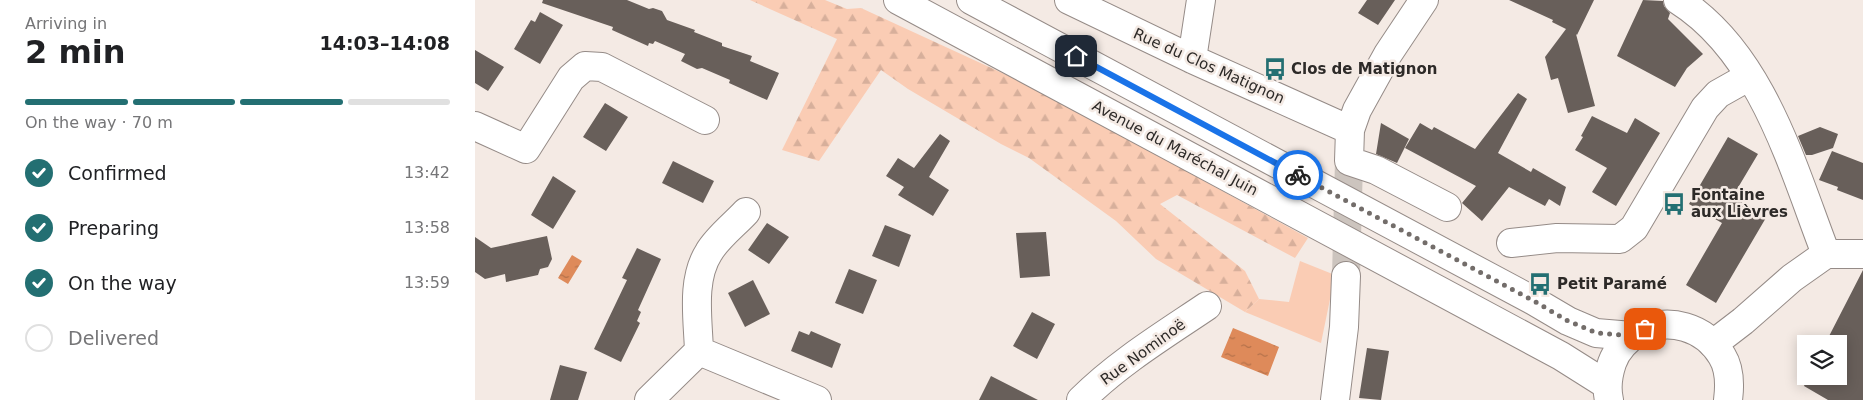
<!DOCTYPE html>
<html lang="en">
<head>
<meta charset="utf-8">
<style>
	body { margin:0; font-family:"DejaVu Sans",sans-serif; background:#f2f2f2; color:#202124; height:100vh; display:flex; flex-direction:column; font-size:19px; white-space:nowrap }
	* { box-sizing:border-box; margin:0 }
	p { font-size:16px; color:#757577 }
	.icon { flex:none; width:28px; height:28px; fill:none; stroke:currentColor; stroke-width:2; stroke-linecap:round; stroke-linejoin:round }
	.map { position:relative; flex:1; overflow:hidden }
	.panel { display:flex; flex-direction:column; background:#fff; width:475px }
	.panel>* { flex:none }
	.controls { position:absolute; left:1322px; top:335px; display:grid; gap:10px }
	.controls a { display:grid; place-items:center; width:50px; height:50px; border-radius:0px; background:#fff; box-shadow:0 2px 12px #0003; font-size:25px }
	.pin { position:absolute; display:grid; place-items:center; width:42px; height:42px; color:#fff; margin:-21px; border-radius:10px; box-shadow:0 2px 8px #0006 }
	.courier { position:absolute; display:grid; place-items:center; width:50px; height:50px; margin:-25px; border:4px solid #1a73e8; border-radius:50%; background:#fff; color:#222; box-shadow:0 1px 6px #0007 }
	.headline em { font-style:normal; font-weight:800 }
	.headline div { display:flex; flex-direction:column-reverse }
	.headline { display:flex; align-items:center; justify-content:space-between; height:85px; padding:0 25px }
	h1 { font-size:32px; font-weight:800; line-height:38px }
	.bar { display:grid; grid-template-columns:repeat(4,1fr); gap:8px 5px; align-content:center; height:60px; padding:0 25px }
	.bar i { height:6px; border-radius:4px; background:#e0e0e0 }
	.bar .current { background:#236f72 }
	.bar p { grid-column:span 4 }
	ol { padding:0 25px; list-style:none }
	li { display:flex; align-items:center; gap:15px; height:55px }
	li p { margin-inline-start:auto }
	li .icon { padding:5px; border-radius:50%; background:#236f72; color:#fff; stroke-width:4 }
	li:last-child { color:#757577 }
	li i { width:28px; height:28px; border:2px solid #e0e0e0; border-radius:50% }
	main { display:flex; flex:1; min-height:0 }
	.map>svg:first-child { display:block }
	.grass { fill:#faccb4 }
	.forest { fill:url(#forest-firs) }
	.water { fill:url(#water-ripples) }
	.building { fill:#685f5a }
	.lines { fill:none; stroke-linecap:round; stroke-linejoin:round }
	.minor-tunnel { stroke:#ccc4be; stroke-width:28; stroke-dasharray:28 14; stroke-linecap:butt }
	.minor-casing { stroke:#958b87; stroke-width:30 }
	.major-casing { stroke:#958b87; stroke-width:30 }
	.minor { stroke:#fff; stroke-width:28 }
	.major { stroke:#fff; stroke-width:28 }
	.done { stroke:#736d6a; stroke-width:5; stroke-dasharray:0 9 }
	.route { stroke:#1a73e8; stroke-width:6 }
	.labels { text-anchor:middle; stroke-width:5; stroke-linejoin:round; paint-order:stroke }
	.street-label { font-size:15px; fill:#2d2a28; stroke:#f4eae4 }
	.poi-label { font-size:15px; font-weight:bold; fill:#2d2a28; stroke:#f4eae4; text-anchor:start }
</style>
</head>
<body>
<main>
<section class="panel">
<div class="headline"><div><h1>2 min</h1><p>Arriving in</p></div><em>14:03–14:08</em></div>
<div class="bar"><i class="current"></i><i class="current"></i><i class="current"></i><i></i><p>On the way · 70 m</p></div>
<ol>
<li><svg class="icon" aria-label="check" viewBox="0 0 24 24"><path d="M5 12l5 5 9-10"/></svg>Confirmed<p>13:42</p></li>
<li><svg class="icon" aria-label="check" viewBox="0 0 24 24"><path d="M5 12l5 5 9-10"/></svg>Preparing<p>13:58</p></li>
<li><svg class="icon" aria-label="check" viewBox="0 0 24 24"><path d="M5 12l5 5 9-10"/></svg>On the way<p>13:59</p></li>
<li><i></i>Delivered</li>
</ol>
</section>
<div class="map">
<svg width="1388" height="400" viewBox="0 0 1388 400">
	<defs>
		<pattern id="forest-firs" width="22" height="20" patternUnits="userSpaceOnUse" patternTransform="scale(1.25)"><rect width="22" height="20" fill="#faccb4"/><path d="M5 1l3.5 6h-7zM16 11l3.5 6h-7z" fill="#d7af9b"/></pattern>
		<pattern id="water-ripples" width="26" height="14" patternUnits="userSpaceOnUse" patternTransform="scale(1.25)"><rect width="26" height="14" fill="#de8a5a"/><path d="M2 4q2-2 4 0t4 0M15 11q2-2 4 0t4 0" fill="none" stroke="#b4714a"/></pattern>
	</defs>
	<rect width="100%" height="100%" fill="#f4eae4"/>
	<path class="grass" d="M 825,261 L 860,275 L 846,343 L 770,312 L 784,299 L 814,302 Z"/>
	<path class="forest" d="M 275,0 L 350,0 L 372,9 L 386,8 L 564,90 L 833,238 L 820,258 L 702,195 L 685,204 L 770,271 L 784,299 L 770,312 L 681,259 L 641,221 L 554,158 L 526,144 L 433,89 L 406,70 L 344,161 L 307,150 L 362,39 Z"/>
	<path class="water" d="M 97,255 L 107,261 L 93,284 L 83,278 Z
		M 758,328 L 804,347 L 793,376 L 746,357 Z"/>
	<path class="building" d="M 68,0 L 152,0 L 174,9 L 178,8 L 187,11 L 192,20 L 220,30 L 219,32 L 247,43 L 247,46 L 277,56 L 275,61 L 304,73 L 292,100 L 254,83 L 255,80 L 227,68 L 222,69 L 206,61 L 210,54 L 180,41 L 178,44 L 174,43 L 173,46 L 137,30 L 138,27 L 67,3 Z
		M 892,0 L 920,0 L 903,25 L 883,13 Z
		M 1034,0 L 1119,0 L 1102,35 L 1101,34 L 1120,106 L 1093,113 L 1083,78 L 1076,80 L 1070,57 L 1091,29 L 1077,22 L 1078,20 Z
		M 1168,0 L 1188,1 L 1189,6 L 1195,13 L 1193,19 L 1228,54 L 1212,68 L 1200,87 L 1142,56 Z
		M 65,12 L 88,25 L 65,64 L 39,49 L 56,20 L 60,22 Z
		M 0,50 L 29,67 L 13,91 L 0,83 Z
		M 1043,93 L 1052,99 L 1023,153 L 1056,172 L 1058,168 L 1091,187 L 1085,206 L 1074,199 L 1070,206 L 1034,187 L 1007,221 L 987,203 L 1001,186 L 930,148 L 945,123 L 957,130 L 959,127 L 1000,149 Z
		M 130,103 L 153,117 L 131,151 L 108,137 Z
		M 1117,116 L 1152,133 L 1160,118 L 1185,133 L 1141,206 L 1117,192 L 1132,168 L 1100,150 L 1108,137 L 1106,136 Z
		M 906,123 L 934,139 L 922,163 L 901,154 Z
		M 1345,127 L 1363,134 L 1358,148 L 1337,155 L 1331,155 L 1323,136 Z
		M 465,134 L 475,141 L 454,177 L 474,190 L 458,216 L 423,195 L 429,187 L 411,176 L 423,158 L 439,168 Z
		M 1253,137 L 1283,154 L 1258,196 L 1292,216 L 1241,303 L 1211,285 L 1247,223 L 1214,204 Z
		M 1357,151 L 1388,163 L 1388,200 L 1362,190 L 1363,187 L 1344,180 Z
		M 198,161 L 239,181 L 228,203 L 187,183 Z
		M 78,176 L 101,191 L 78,229 L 56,215 Z
		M 292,223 L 314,237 L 294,264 L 273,250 Z
		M 410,225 L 436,235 L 424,267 L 397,256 Z
		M 571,232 L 575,276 L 545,278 L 541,233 Z
		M 72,236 L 77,259 L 73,267 L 65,269 L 63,275 L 31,282 L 30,274 L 10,279 L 0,272 L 0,237 L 16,248 Z
		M 162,248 L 186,259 L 163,310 L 166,312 L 162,321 L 165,323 L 146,362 L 119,349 L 152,280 L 147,278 Z
		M 374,269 L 402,280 L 388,314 L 360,303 Z
		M 1388,270 L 1388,400 L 1353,400 L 1329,386 L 1333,376 L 1364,376 L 1364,344 L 1350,344 Z
		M 278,280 L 295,314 L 270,327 L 253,293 Z
		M 557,312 L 580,324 L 562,359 L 538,346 Z
		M 324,331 L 334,335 L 336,331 L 366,344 L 357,368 L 316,351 Z
		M 892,348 L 914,351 L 906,400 L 884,398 Z
		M 85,365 L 112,372 L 103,400 L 75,400 Z
		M 516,376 L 563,400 L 504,400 Z"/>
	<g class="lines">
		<path class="minor-tunnel" d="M 871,276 L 874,161"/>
		<defs>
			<path id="minor" d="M 594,0 L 717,59 L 875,130
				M 949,0 L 913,54 L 882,110 L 875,130 L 874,161 L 901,170 L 972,207
				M 1203,0 C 1287,53 1317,166 1351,254
				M 717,59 L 726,0
				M 0,126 L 51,149 L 96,78 L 110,66 L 127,67 L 230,120
				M 1036,243 L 1082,238 L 1145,239 L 1159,228 L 1230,108 L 1243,94 L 1275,76
				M 1238,344 L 1268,321 L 1317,278 L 1351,254 L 1388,254
				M 224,351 C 223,319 216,280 234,252 C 242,238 260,224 271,212
				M 174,400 L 224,351 L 342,400
				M 606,400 C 643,363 689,335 732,306
				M 860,400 L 869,327 L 871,276"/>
			<path id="major" d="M 423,0 L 1086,356 L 1132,385
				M 496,0 L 1059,301 L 1093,321 L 1121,333 L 1157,336
				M 1134,400 C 1131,387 1133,375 1137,363 C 1142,349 1152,339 1164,332 C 1193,316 1230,327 1247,356 C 1255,369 1255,385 1253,400"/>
		</defs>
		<use href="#minor" class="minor-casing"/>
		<use href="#major" class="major-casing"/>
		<use href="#minor" class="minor"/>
		<use href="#major" class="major"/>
	</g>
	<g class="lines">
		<path class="done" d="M 823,175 L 1059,301 L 1093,321 L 1122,333 L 1157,336 L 1170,329"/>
		<path class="route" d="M 601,56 L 823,175"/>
	</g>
	<defs>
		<symbol id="bus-bare" viewBox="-9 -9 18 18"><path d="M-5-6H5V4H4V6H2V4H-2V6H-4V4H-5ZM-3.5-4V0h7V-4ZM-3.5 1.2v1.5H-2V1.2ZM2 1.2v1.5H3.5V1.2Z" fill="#236f72" stroke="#f4eae4" stroke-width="2.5" paint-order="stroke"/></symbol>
	</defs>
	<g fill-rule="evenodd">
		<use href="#bus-bare" x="784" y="53" width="32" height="32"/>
		<use href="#bus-bare" x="1183" y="188" width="32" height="32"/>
		<use href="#bus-bare" x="1049" y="268" width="32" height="32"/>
	</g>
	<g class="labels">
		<g class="street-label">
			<text transform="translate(734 66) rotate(24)" y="5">Rue du Clos Matignon</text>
			<text transform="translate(700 148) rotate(28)" y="5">Avenue du Maréchal Juin</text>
			<text transform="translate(668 352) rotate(-36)" y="5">Rue Nominoë</text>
		</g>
		<g class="poi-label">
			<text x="816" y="74">Clos de Matignon</text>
			<text x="1216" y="200">Fontaine<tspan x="1216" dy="17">aux Lièvres</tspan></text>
			<text x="1082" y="289">Petit Paramé</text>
		</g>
	</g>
</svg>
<div class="controls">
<a><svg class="icon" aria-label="layers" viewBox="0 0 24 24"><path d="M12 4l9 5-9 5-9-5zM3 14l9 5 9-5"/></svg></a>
</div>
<div class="pin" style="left:1170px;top:329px;background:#ea580c"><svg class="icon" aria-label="bag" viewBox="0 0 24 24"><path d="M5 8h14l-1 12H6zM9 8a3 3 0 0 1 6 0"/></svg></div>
<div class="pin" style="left:601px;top:56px;background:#1f2937"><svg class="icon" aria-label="home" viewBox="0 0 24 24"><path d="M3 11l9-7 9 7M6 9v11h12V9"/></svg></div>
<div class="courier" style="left:823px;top:175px"><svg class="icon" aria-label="bike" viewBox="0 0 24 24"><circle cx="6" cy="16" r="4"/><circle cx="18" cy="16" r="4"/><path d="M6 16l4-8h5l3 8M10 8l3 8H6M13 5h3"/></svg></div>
</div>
</main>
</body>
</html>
